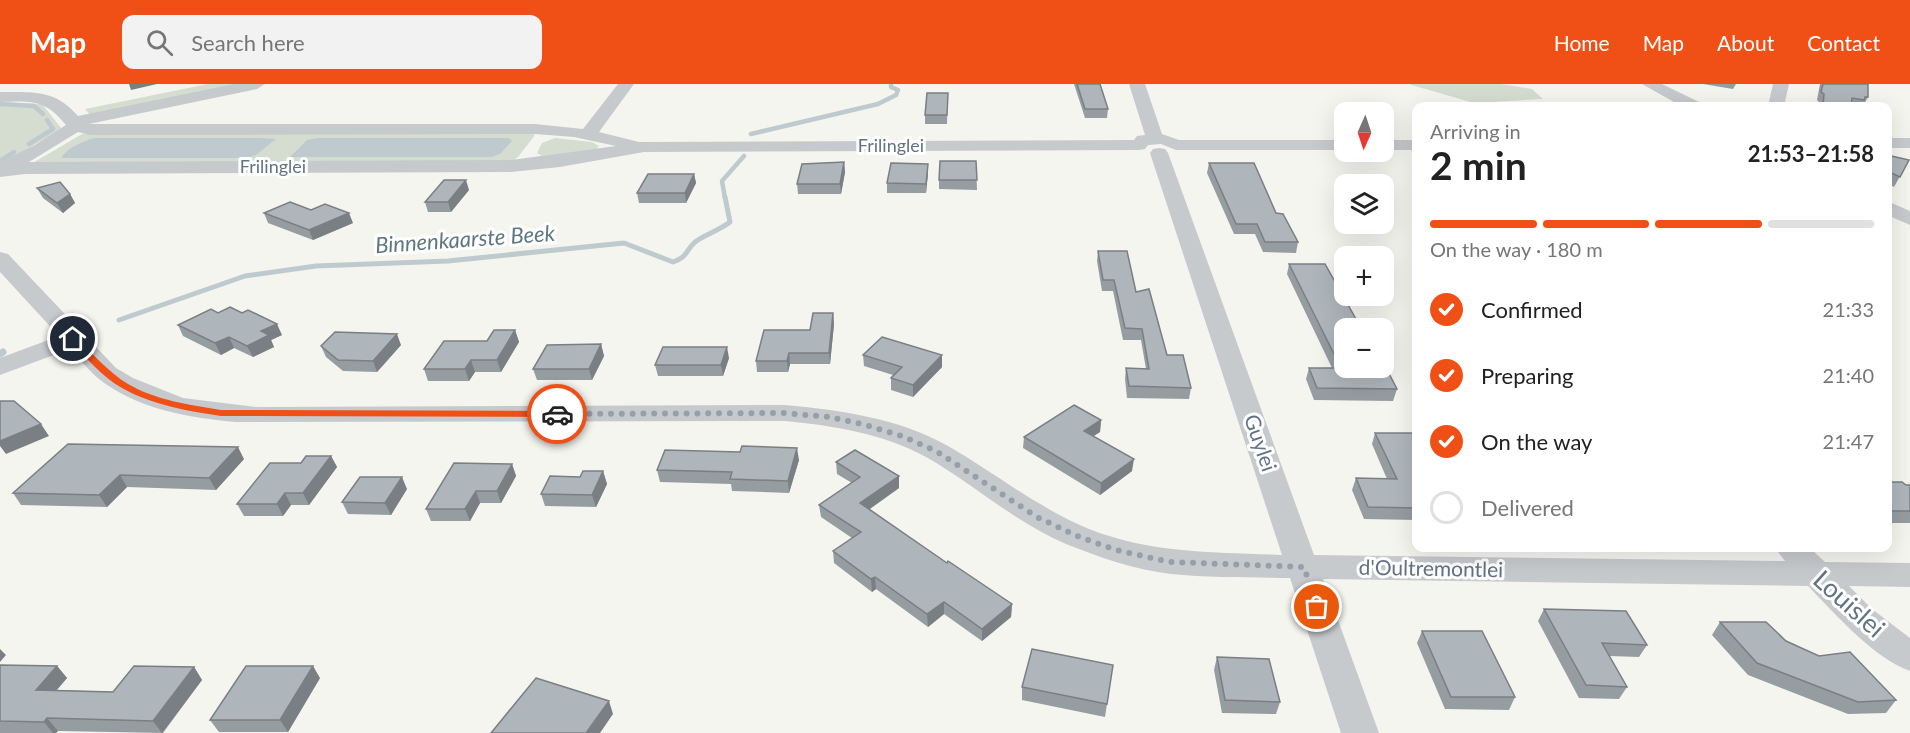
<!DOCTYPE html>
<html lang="en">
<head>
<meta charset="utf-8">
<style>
	body { margin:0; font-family:Lato,sans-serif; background:#f2f2f2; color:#222; height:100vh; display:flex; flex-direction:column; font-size:22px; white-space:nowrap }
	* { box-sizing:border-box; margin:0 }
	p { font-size:20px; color:#767676 }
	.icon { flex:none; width:33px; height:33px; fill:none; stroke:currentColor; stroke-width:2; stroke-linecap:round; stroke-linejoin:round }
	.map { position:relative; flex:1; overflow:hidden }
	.side { position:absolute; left:1412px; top:18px; width:480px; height:450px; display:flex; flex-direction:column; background:#fff; border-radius:12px; box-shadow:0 6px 24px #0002 }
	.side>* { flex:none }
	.needle { width:39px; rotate:183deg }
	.buttons { position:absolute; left:1334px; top:18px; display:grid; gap:12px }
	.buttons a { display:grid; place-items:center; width:60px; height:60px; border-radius:12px; background:#fff; box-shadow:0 6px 24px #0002; font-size:30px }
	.pin { position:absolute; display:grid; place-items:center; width:51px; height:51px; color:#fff; margin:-26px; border:3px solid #fff; border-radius:50%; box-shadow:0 2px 6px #0007 }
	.courier { position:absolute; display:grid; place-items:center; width:60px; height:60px; margin:-30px; border:4px solid #f05015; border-radius:50%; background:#fff; color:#222; box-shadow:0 2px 8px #0007 }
	.head em { font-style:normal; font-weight:700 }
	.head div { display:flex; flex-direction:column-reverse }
	.head { display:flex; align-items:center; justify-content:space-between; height:102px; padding:0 18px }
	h1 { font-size:39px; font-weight:700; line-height:45px }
	.bar { display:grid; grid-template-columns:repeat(4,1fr); gap:9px 6px; align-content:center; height:72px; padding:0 18px }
	.bar i { height:8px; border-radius:4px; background:#e0e0e0 }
	.bar .active { background:#f05015 }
	.bar p { grid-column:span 4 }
	ol { padding:0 18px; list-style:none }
	li { display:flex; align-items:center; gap:18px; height:66px }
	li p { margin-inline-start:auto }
	li .icon { padding:6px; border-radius:50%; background:#f05015; color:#fff; stroke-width:4 }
	li:last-child { color:#767676 }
	li i { width:33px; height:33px; border:3px solid #e0e0e0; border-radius:50% }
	header { display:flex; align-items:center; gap:36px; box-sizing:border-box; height:84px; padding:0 30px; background:#f05015; color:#fff }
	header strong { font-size:28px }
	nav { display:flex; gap:33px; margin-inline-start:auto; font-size:21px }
	.search { width:420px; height:54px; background:#f2f2f2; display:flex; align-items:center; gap:15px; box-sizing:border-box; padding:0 21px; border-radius:12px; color:#767676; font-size:22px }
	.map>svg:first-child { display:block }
	.green { fill:#d5ddd1 }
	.water { fill:#bfcacf }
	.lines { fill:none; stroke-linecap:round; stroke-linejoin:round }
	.stream-far2 { stroke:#bfcacf; stroke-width:4.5 }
	.stream-far1 { stroke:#bfcacf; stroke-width:5 }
	.stream { stroke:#bfcacf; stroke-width:7 }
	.minor { fill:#c7cacd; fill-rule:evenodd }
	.wall { fill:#969da1 }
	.shaded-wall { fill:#7a7f83 }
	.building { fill:#aeb6bb; stroke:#7a7f83; stroke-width:1.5 }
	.route { fill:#f05015 }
	.done { stroke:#95a0aa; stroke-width:6; stroke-dasharray:0 10.8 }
	.labels { text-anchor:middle; stroke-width:6; stroke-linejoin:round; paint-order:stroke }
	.far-street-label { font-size:18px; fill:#617384; stroke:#fff }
	.street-label { font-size:21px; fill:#617384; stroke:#fff }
	.water-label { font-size:22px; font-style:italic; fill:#5d7781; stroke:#fff }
	.near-street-label { font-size:26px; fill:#617384; stroke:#fff }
</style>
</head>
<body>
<header>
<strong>Map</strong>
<div class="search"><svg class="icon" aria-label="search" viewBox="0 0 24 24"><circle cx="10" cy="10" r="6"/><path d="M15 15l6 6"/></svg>Search here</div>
<nav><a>Home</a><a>Map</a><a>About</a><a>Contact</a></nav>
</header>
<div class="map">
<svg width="1910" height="649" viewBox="0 0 1910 649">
	<rect width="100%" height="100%" fill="#f5f5f0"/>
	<path class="green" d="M 208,0 L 247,0 L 90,31 L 85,25 Z
		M 1408,0 L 1501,0 L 1532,5 L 1543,15 L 1474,19 Z
		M 0,18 L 42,20 L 62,45 L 0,81 Z
		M 88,49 L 531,49 L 535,51 L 518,73 L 511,78 L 31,80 L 82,50 Z
		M 555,54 L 592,58 L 599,62 L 596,65 L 542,72 L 537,69 L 542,59 Z"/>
	<path class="water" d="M 95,54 L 261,54 L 276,55 L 256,71 L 246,74 L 61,74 C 67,64 83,57 95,54 Z
		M 318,54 L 509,54 L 512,57 L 500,70 L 491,73 L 290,73 L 307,56 Z"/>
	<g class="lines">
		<path class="stream-far2" d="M 0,20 L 34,22 L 43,30
			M 751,50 L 878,20 L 896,11 L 898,6 L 891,3 L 891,0
			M 29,60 L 53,45 L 47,36
			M 0,77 L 14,68
			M 725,114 L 722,97 L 744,72"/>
		<path class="stream-far1" d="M 119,236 L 245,192 L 316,182 L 448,177 L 624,159 L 673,178 C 688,173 685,167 695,158 C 702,152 720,146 730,138 L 725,113"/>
		<path class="stream" d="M 0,270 L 3,268"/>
		<path class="minor" d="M 234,0 L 265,0 L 257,5 L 89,40 L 535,40 L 583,45 L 618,0 L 634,0 L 599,48 L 639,58 L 1134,56 L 1137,52 L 1145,51 L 1129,0 L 1145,0 L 1162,50 L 1179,56 L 1344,56 L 1344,66 L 1176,66 L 1161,60 L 1148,61 L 1145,65 L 1139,66 L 644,68 L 560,83 L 511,88 L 25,90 L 0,93 L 0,78 L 35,61 L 66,41 C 45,15 31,17 0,18 L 0,8 C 33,8 55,5 78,32 ZM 78,48 L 90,51 L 535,50 L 574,53 L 616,62 L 511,76 L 29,78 Z
			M 1642,0 L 1662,0 L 1699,18 L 1701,22 L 1681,22 Z
			M 1773,0 L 1789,0 L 1784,22 L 1768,22 Z
			M 1887,54 L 1910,54 L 1910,64 L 1887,64 Z
			M 1383,56 L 1416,56 L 1416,66 L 1383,66 Z
			M 1159,64 L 1165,65 L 1168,69 L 1314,471 L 1785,477 L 1775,464 L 1810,464 L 1825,478 L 1910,479 L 1910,503 L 1849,502 L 1872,525 L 1910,554 L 1910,587 C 1875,575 1834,529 1808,502 L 1323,495 L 1379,649 L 1341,649 L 1290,494 C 1251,493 1210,494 1171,490 C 1136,486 1098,473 1066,460 C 1014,438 974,400 926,373 C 882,349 834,342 785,337 L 236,338 C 189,334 137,325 99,295 C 89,287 80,275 70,265 L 0,291 L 0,274 L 59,252 L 0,188 L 0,168 L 8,170 L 116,284 L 133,294 L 183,314 L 256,323 L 785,321 C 839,326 899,334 948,362 C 995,389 1038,424 1089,445 C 1153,470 1215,468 1282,471 L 1150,69 L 1153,65 Z
			M 1887,117 L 1910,127 L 1910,141 L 1887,131 Z"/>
	</g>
	<path class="wall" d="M 1074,0 L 1101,0 L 1101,1 L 1100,1 L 1108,25 L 1107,34 L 1085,34 Z
		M 1703,0 L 1736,0 L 1733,5 Z
		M 1820,0 L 1868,0 L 1868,13 L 1863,22 L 1820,22 L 1820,19 L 1817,16 Z
		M 948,9 L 947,40 L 925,40 L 925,31 Z
		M 1887,71 L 1909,76 L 1894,103 L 1887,99 Z
		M 976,77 L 977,106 L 939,105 L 939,96 Z
		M 844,78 L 845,88 L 841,110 L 798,110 L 797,100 Z
		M 1209,79 L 1276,129 L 1298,158 L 1296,169 L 1263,168 L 1255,150 L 1234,150 L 1207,89 Z
		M 928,89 L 926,109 L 887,109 L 887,99 Z
		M 694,90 L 696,99 L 686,119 L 639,119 L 637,109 Z
		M 37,104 L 70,110 L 75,119 L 63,129 L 43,114 Z
		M 469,106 L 451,128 L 428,128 L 425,118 Z
		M 311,126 L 353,139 L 313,156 L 268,139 L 264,129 Z
		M 1098,167 L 1136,208 L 1167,271 L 1191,304 L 1189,315 L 1127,314 L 1125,295 L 1126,284 L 1146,285 L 1141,256 L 1123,256 L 1113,207 L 1102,207 L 1097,177 Z
		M 1289,180 L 1361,244 L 1397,305 L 1393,317 L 1314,316 L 1306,295 L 1309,284 L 1332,284 L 1287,190 Z
		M 218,229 L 282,251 L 271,256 L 274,263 L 253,273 L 234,264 L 221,271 L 183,252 L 178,241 Z
		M 833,229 L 834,240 L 830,280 L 790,280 L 788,288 L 757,288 L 756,277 L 810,246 Z
		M 515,246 L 519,258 L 501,288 L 475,288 L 469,297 L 428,297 L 424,285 L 487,257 Z
		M 601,260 L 604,272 L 592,296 L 537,296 L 533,285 Z
		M 401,261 L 377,288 L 343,287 L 326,273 L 321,262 Z
		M 863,271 L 942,283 L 913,313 L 891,306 L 891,294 L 893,291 L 864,282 Z
		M 729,274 L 723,292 L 658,292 L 655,281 Z
		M 1101,336 L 1100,348 L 1093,352 L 1132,387 L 1100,411 L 1023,364 L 1024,353 Z
		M 1375,349 L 1416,349 L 1416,436 L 1364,435 L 1352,406 L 1356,394 L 1387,395 L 1372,360 Z
		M 68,360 L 244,375 L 216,406 L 127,403 L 107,423 L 21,421 L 13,409 Z
		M 331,372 L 337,383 L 309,421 L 291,421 L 283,432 L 244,432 L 237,420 Z
		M 799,376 L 789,409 L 732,407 L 731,400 L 660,398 L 657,386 Z
		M 836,378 L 899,392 L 899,404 L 870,425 L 947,479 L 1012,520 L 1011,533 L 982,557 L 944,530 L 928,543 L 876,505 L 872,508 L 834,479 L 833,467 L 852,454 L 821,433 L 819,421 L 852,399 L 837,390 Z
		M 512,380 L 516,392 L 501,419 L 480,419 L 470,437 L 431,437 L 426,425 Z
		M 603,387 L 607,400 L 596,423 L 545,422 L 541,410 L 580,393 Z
		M 1887,398 L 1910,401 L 1910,439 L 1887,439 Z
		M 407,405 L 391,431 L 348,430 L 342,418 Z
		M 1544,525 L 1647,561 L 1639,573 L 1609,572 L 1627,603 L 1619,615 L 1579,614 L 1538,537 Z
		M 1720,538 L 1786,557 L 1819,572 L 1896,616 L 1886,629 L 1848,630 L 1748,591 L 1712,551 Z
		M 1422,547 L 1515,613 L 1509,626 L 1445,625 L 1417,559 Z
		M 1217,573 L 1280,618 L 1276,630 L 1222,629 L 1214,586 Z
		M 0,581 L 57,582 L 67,594 L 57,606 L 113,608 L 194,583 L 202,596 L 163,649 L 58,647 L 56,649 L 0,649 Z
		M 1113,581 L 1105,633 L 1022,616 L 1022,603 Z
		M 320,594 L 288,648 L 219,648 L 210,636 Z"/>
	<path class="shaded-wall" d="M 129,0 L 157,0 L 131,6 Z
		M 844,78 L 845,88 L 841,110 L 840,100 Z
		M 928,80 L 928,89 L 926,109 L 926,100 Z
		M 694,90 L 696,99 L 686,119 L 685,109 Z
		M 466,96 L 469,106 L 451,128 L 448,118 Z
		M 70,110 L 75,119 L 63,129 L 57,119 Z
		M 349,129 L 353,139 L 313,156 L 309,146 Z
		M 833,229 L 834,240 L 830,280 L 829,269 Z
		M 277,240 L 282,251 L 271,256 L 274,263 L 253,273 L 247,262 L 261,247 Z
		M 515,246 L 519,258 L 501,288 L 497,276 Z
		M 397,250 L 401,261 L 377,288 L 373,277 Z
		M 229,253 L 234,264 L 221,271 L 215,259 Z
		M 601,260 L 604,272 L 592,296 L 589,285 Z
		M 727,263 L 729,274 L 723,292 L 721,281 Z
		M 789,269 L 790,280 L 788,288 L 787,277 Z
		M 942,271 L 942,283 L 913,313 L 913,301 Z
		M 471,276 L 475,288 L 469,297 L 465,285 Z
		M 1101,336 L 1100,348 L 1083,359 L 1084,347 Z
		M 41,340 L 49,352 L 6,370 L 0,362 L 0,357 Z
		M 238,363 L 244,375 L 216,406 L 209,394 Z
		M 797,364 L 799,376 L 789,409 L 788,397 Z
		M 331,372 L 337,383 L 309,421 L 303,409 Z
		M 1134,375 L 1132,387 L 1100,411 L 1101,399 Z
		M 512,380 L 516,392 L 501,419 L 497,407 Z
		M 603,387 L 607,400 L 596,423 L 592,411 Z
		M 120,391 L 127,403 L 107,423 L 99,411 Z
		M 899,392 L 899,404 L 861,431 L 860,419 Z
		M 402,393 L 407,405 L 391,431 L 385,419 Z
		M 476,407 L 480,419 L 470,437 L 465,425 Z
		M 285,409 L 291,421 L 283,432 L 277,420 Z
		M 875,493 L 876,505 L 872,508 L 871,495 Z
		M 944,518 L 944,530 L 928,543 L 927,530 Z
		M 1012,520 L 1011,533 L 982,557 L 982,545 Z
		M 0,565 L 6,571 L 0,578 Z
		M 57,582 L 67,594 L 46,618 L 36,606 Z
		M 313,582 L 320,594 L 288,648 L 280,636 Z
		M 194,583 L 202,596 L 162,649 L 153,637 Z
		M 609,617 L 613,630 L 600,649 L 586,649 Z
		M 47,634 L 58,647 L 56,649 L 53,649 L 44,638 Z"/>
	<path class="building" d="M 1077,0 L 1100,0 L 1108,25 L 1085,25 Z
		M 1823,0 L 1868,0 L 1868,13 L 1865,13 L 1864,16 L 1852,14 L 1851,22 L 1823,22 L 1824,10 L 1821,8 Z
		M 927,9 L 948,9 L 947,31 L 925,31 Z
		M 1887,71 L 1909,76 L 1900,93 L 1887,87 Z
		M 940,77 L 976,77 L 977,96 L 939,96 Z
		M 844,78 L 840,100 L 797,100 L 802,80 Z
		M 891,79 L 928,80 L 926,100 L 887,99 Z
		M 1209,79 L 1254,79 L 1276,129 L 1283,130 L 1298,158 L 1265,158 L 1257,140 L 1236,140 Z
		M 648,90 L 694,90 L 685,109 L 637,109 Z
		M 444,96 L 466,96 L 448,118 L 425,118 Z
		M 60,98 L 70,110 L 57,119 L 37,104 Z
		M 290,118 L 311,126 L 325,120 L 349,129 L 309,146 L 264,129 Z
		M 1098,167 L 1127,167 L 1136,208 L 1149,205 L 1167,271 L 1183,271 L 1191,304 L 1129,302 L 1126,284 L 1149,285 L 1142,245 L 1125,244 L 1114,196 L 1103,196 Z
		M 1289,180 L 1325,180 L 1361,244 L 1344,244 L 1344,284 L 1383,284 L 1383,278 L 1397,305 L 1317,304 L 1309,284 L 1341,284 Z
		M 230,223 L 242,229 L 248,226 L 277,240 L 261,247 L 269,251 L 247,262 L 229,253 L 215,259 L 178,241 L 211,225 L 218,229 Z
		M 813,229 L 833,229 L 829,269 L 789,269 L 787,277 L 756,277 L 764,246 L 810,246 Z
		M 494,246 L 515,246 L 497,276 L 471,276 L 465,285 L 424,285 L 444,257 L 487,257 Z
		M 335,248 L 397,250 L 373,277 L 338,276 L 321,262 Z
		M 882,253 L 942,271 L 913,301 L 891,294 L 902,283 L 863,271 Z
		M 601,260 L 589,285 L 533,285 L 547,261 Z
		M 663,263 L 727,263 L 721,281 L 655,281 Z
		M 0,317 L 14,317 L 41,340 L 0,357 Z
		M 1074,321 L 1101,336 L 1084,347 L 1134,375 L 1101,399 L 1024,353 Z
		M 1375,349 L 1416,349 L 1416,424 L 1368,423 L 1356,394 L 1397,395 Z
		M 68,360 L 238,363 L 209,394 L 120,391 L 99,411 L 13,409 Z
		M 742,362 L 797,364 L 788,397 L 730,395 L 732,388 L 657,386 L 665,366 L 740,368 Z
		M 855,366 L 899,392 L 860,419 L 947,479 L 948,477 L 1012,520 L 982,545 L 944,518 L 927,530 L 875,493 L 871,495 L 833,467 L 861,448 L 819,421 L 860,393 L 836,378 Z
		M 306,372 L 331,372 L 303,409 L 285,409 L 277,420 L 237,420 L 270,379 L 301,379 Z
		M 454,379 L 512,380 L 497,407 L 476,407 L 465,425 L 426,425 Z
		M 583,387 L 603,387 L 592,411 L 541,410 L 550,392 L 580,393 Z
		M 360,393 L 402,393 L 385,419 L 342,418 Z
		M 1887,398 L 1902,398 L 1906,401 L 1910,401 L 1910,427 L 1887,427 Z
		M 1544,525 L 1626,527 L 1647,561 L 1602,559 L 1627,603 L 1586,601 Z
		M 1720,538 L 1766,538 L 1786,557 L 1819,572 L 1850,568 L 1896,616 L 1858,618 L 1757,579 Z
		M 1422,547 L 1482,547 L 1515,613 L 1451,613 Z
		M 1032,565 L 1113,581 L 1107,620 L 1022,603 Z
		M 1217,573 L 1269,575 L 1280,618 L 1225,616 Z
		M 0,581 L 57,582 L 36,606 L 113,608 L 134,582 L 194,583 L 153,637 L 47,634 L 44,638 L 0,637 Z
		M 246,582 L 313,582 L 280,636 L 210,636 Z
		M 536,594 L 609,617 L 586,649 L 491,649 Z"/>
	<path class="route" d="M 70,253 L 76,253 C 92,269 108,288 128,300 C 155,316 190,321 221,326 L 557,327 L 562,330 L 557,333 L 221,332 C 188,327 152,321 122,304 C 102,293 86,273 70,257 Z"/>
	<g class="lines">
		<path class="done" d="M 557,330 L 784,329 L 829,333 L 862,340 L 902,352 L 936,367 L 1037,433 L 1077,452 L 1116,466 L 1170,478 L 1304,483 L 1317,523"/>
	</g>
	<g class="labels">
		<g class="far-street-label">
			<text x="891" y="68">Frilinglei</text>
			<text x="273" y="89">Frilinglei</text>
		</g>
		<g class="street-label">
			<text transform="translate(1260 359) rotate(71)" y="7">Guylei</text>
			<text transform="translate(1431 485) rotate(1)" y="7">d'Oultremontlei</text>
		</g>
		<g class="water-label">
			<text transform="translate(465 155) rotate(-4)" y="8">Binnenkaarste Beek</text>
		</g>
		<g class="near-street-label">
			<text transform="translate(1849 520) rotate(42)" y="9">Louislei</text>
		</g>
	</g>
</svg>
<div class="buttons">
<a><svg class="needle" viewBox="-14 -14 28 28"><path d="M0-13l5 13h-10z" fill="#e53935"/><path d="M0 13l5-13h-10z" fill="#767676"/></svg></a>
<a><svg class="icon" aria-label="layers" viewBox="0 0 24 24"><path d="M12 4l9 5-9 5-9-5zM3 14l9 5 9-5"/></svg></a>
<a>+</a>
<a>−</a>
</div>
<div class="pin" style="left:1317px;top:523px;background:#ea580c"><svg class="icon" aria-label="bag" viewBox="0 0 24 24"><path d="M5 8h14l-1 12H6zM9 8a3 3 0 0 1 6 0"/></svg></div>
<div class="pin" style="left:73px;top:255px;background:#1f2937"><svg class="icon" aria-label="home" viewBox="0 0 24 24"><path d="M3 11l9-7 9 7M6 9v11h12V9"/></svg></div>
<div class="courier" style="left:557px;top:330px"><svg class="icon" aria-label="car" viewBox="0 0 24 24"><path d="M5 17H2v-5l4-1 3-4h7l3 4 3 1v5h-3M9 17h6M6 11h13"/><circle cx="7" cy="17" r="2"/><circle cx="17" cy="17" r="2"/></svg></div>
<section class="side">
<div class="head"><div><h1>2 min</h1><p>Arriving in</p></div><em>21:53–21:58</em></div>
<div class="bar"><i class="active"></i><i class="active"></i><i class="active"></i><i></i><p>On the way · 180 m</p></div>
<ol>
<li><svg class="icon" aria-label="check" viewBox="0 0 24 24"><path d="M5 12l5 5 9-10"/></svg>Confirmed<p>21:33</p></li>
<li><svg class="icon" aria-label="check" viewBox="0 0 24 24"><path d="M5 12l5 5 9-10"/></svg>Preparing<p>21:40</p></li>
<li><svg class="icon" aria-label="check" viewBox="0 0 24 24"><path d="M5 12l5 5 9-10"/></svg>On the way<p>21:47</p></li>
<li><i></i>Delivered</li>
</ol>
</section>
</div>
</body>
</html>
